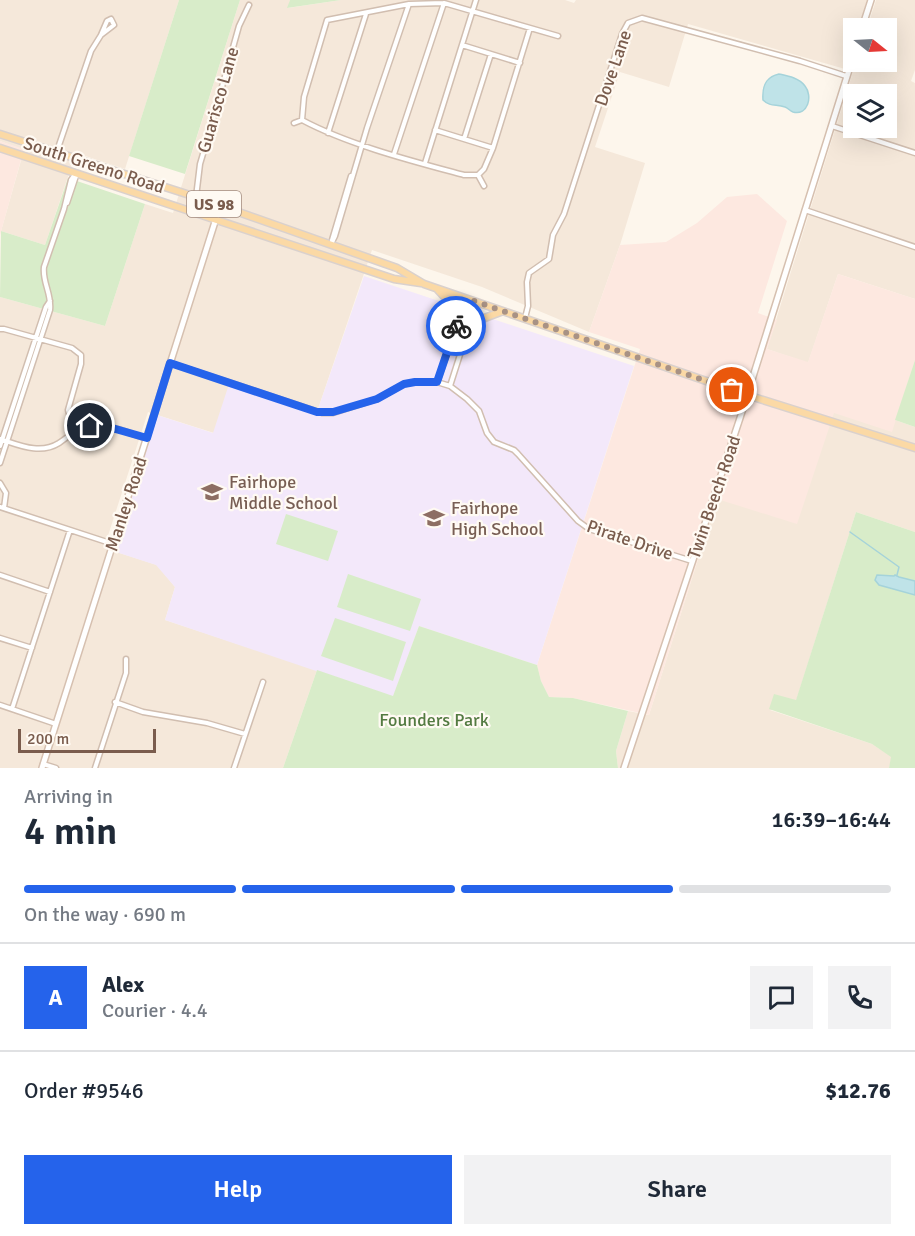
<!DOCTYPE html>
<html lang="en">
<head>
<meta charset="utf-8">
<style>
	body { margin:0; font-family:Signika,sans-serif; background:#f2f2f3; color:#1f2937; height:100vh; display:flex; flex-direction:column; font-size:22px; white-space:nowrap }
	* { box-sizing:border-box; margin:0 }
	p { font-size:20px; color:#747a83 }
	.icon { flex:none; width:33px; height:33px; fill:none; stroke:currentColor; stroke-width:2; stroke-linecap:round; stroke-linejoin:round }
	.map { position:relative; height:768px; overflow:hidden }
	.drawer { display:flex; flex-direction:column; background:#fff; flex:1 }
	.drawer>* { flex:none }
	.needle { width:39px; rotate:108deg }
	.tools { position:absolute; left:843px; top:18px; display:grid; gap:12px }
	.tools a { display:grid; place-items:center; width:54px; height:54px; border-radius:0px; background:#fff; box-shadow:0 6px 24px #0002; font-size:30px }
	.scale { position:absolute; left:18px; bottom:15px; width:138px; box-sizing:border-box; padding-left:6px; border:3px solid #7a5c4d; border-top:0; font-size:16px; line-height:21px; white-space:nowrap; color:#7a5c4d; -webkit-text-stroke:4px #fffaf3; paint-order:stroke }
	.pin { position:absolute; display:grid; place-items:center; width:51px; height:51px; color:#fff; margin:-26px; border:3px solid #fff; border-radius:50%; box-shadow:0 2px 6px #0007 }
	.courier { position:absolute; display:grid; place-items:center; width:60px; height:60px; margin:-30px; border:4px solid #2563eb; border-radius:50%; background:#fff; color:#222; box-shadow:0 2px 8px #0007 }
	.overview em { font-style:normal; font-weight:600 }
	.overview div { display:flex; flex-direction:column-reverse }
	.overview { display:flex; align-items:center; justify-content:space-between; height:102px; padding:0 24px }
	h1 { font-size:39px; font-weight:600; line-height:45px }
	.bar { display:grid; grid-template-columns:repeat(4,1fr); gap:9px 6px; align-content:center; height:72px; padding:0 24px }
	.bar i { height:8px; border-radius:4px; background:#e0e1e3 }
	.bar .current { background:#2563eb }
	.bar p { grid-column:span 4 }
	.line { display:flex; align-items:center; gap:15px; padding:0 24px; border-top:2px solid #e0e1e3 }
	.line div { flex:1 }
	.round { display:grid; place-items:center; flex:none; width:63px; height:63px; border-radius:0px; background:#f2f2f3 }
	.button { display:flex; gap:12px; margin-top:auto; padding:12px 24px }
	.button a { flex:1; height:69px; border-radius:0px; background:#2563eb; color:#fff; font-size:24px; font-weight:600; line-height:69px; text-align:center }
	.button a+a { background:#f2f2f3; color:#1f2937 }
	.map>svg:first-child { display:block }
	.residential { fill:#f5e8da; fill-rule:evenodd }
	.commercial { fill:#fde8e0 }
	.education { fill:#f3e8fa }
	.green { fill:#d8ecc9 }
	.water { fill:#bfe3e8; stroke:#a5d3da; stroke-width:1.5 }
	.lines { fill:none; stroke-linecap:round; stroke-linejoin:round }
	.stream { stroke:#a5d3da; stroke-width:1.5 }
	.street-casing { stroke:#d1beb0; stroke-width:7 }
	.secondary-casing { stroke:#d6c0b0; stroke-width:8 }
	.primary-casing { stroke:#dad1cd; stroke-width:9 }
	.street { stroke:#fff; stroke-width:4 }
	.secondary { stroke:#fff; stroke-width:5 }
	.primary { stroke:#fbd9a5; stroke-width:6 }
	.done { stroke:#a89285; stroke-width:6; stroke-dasharray:0 10.8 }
	.route { stroke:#2563eb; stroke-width:8 }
	.labels { text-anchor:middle; stroke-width:4.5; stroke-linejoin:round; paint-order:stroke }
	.shield { fill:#fffaf3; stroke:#a28b7f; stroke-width:1.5 }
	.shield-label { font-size:16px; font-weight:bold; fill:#7a5c4d }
	.street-label { font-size:18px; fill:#7a5c4d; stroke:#fffaf3 }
	.education-label { font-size:18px; fill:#785e54; stroke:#fffaf3; text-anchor:start }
	.park-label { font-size:18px; fill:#537a41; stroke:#fffaf3 }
</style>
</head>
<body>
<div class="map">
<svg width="915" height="768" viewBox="0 0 915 768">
	<rect width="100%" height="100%" fill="#fdf6ec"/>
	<path class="residential" d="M 0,0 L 179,0 L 125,169 L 76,153 L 45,245 L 1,231 L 24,150 L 0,141 Z
		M 240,0 L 290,0 L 288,8 L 341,0 L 565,0 L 574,3 L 576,0 L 867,0 L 858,28 L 854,28 L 853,44 L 845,69 L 688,24 L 669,87 L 620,72 L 595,147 L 645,163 L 620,245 L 589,332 L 482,287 L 372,250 L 318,409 L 231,381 L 214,433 L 148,412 L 104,548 L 157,565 L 175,587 L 165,620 L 317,670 L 283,768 L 0,768 L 0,297 L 105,326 L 145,204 L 173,213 Z
		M 876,0 L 915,0 L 915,70 L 911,81 L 915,83 L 915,299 L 838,274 L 808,363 L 767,349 L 856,62 L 886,62 L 886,28 L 867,28 ZM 854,94 L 886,94 L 886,128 L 854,128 Z
		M 834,412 L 891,431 L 895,420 L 915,427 L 915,532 L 856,512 L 796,701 L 770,710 L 872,744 L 892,757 L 889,768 L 618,768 L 616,751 L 628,711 L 649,715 L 717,499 Z"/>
	<path class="commercial" d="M 0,141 L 24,149 L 0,235 Z
		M 757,194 L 787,221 L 758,313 L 777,320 L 767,349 L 808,362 L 838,274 L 915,299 L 915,360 L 892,432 L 834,413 L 797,524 L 717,499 L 649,715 L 573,698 L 549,697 L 541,681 L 537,665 L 640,349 L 589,332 L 620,245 L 666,242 L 697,223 L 727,197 Z"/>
	<path class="education" d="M 364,276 L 634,366 L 537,665 L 419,626 L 393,697 L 165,620 L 175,587 L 156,565 L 113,551 L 157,415 L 213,433 L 230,381 L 318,409 Z"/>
	<path class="green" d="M 179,0 L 240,0 L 185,174 L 129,156 Z
		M 290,0 L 341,0 L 287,8 Z
		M 68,178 L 145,204 L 105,326 L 0,297 L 1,231 L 45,245 Z
		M 915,360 L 915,427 L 895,420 Z
		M 856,512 L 915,532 L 915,768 L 889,768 L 891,757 L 872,744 L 769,709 L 774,694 L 796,700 Z
		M 286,514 L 338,531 L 328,561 L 276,544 Z
		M 348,574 L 421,599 L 410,631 L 337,607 Z
		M 335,618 L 406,642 L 393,681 L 321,656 Z
		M 419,626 L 537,665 L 541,681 L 549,697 L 573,698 L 628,711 L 616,751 L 618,768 L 283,768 L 317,670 L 393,696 Z"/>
	<path class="water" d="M 779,74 C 788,76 799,78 805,86 C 813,96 808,116 793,112 C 790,111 788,108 785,107 C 776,104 770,107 763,100 C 762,87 765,77 779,74 Z
		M 877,575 L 894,576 L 895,575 L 899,577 L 915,581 L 915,595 L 879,585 L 875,580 Z"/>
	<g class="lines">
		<path class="stream" d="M 850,532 L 899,567 L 897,575"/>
		<defs>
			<path id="street" d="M 111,19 L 114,25 L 101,35 L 107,21 Z
				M 462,45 L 520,63
				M 302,120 L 304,97 L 327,20 L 409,4 L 444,3 L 558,36
				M 302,120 C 349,145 412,161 464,175 L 478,175
				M 294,123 L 302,120
				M 832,126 L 915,153
				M 435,130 L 493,148
				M 328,133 L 366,14
				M 464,139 L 491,54
				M 57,151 L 91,51 L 101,35
				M 394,154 L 444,3
				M 425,163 L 476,0
				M 478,175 L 484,169 L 493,148 L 530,28
				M 478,175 L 484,186
				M 196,197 L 200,164 L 208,137 L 239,26 L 249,5
				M 67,203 L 76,176
				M 805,210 L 915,247
				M 332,240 L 351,176
				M 331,244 L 335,236 L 367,128 L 409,4
				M 525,318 L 528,306 L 527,282 L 529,273 L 549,259 L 553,235 L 564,214 L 622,34 L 628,23 L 642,18 L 800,61 L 846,76
				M 0,329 L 4,329 L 72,348 L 81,355 L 81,364 L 68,410 L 74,432
				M 170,363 L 322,413 L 333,413 L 377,399 L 404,384 L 415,382 L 437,382 L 450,386 L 467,399 L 479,411 L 487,433 L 494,442 L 514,450 L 518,454 L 578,521 L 589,529 L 692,561
				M 437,382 L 462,310 L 473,301
				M 450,386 L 472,317 L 474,301
				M 0,439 C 19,445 40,455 59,443 C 68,437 76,429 87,426 C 106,422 128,433 147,439
				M 0,446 L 46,307 L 50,301
				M 0,463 L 50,310 C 52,294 42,282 44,267 L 64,209 L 71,180 L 76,173
				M 0,483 L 6,493 L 4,508
				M 0,507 L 113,544
				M 0,575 L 50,592
				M 0,638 L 32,648
				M 115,702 L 143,712 L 207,723 L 245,734
				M 0,705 L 56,724
				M 12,709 L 70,530
				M 43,764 L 56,768
				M 95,768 L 126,673 L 126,659
				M 234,768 L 263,682"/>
			<path id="secondary" d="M 862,28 L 871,0
				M 42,768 L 220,206
				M 624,768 L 740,418 L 854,54"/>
			<path id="primary" d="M 0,134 L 196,197 L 397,268 L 424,284 L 747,395 L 915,448
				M 0,148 L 394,279 L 421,283
				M 438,290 L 453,306 L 456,325
				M 469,330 L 474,322 L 503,311"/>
		</defs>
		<use href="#street" class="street-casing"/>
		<use href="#secondary" class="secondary-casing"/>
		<use href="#primary" class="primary-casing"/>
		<use href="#street" class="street"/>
		<use href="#secondary" class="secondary"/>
		<use href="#primary" class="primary"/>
	</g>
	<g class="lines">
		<path class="done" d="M 456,326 L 462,310 L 474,301 L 732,390"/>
		<path class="route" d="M 90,426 L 112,428 L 147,438 L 170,363 L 317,412 L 333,412 L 377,399 L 404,384 L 415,382 L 437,382 L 456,326"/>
	</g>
	<defs>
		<symbol id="school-bare" viewBox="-9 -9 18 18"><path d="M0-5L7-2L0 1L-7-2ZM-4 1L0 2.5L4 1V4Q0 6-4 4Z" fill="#8d6e63" stroke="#fffaf3" stroke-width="2.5" paint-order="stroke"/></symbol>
	</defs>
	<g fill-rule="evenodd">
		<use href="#school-bare" x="197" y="477" width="30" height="30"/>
		<use href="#school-bare" x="419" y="503" width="30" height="30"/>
	</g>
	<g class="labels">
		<rect class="shield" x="187" y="191" width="54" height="26" rx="4.5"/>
		<g class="shield-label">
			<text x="214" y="210">US 98</text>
		</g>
		<g class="street-label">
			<text transform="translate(613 68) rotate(-71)" y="6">Dove Lane</text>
			<text transform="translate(218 100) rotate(-74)" y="6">Guarisco Lane</text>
			<text transform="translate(94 165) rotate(18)" y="6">South Greeno Road</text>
			<text transform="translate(714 497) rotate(-71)" y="6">Twin Beech Road</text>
			<text transform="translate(126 504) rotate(-72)" y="6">Manley Road</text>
			<text transform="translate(630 540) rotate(19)" y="6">Pirate Drive</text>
		</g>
		<g class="education-label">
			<text x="229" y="488">Fairhope<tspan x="229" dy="21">Middle School</tspan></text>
			<text x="451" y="514">Fairhope<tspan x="451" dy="21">High School</tspan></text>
		</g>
		<g class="park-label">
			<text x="434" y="726">Founders Park</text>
		</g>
	</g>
</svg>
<div class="tools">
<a><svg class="needle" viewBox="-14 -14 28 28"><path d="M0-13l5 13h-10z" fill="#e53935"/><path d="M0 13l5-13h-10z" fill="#747a83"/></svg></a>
<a><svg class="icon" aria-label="layers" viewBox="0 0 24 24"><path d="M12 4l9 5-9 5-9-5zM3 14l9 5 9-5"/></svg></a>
</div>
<div class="scale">200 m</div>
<div class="pin" style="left:732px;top:390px;background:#ea580c"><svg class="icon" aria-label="bag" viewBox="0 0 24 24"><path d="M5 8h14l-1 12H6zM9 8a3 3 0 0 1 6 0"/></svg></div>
<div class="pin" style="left:90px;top:426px;background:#1f2937"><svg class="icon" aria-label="home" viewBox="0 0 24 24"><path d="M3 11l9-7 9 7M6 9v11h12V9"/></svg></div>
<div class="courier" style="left:456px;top:326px"><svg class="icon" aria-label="bike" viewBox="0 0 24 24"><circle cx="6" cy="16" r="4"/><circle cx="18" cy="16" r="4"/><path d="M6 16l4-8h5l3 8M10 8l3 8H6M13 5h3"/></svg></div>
</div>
<section class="drawer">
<div class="overview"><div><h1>4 min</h1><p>Arriving in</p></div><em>16:39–16:44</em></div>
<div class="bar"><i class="current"></i><i class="current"></i><i class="current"></i><i></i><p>On the way · 690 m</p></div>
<div class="line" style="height:108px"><b class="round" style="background:#2563eb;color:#fff">A</b><div><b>Alex</b><p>Courier · 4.4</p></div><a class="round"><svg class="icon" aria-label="chat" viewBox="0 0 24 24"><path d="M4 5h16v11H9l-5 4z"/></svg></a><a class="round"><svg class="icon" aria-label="phone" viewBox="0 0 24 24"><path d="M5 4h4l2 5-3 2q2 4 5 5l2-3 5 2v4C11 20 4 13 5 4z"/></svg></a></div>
<div class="line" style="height:78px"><div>Order #9546</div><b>$12.76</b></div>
<div class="button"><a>Help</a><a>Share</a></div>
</section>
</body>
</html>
